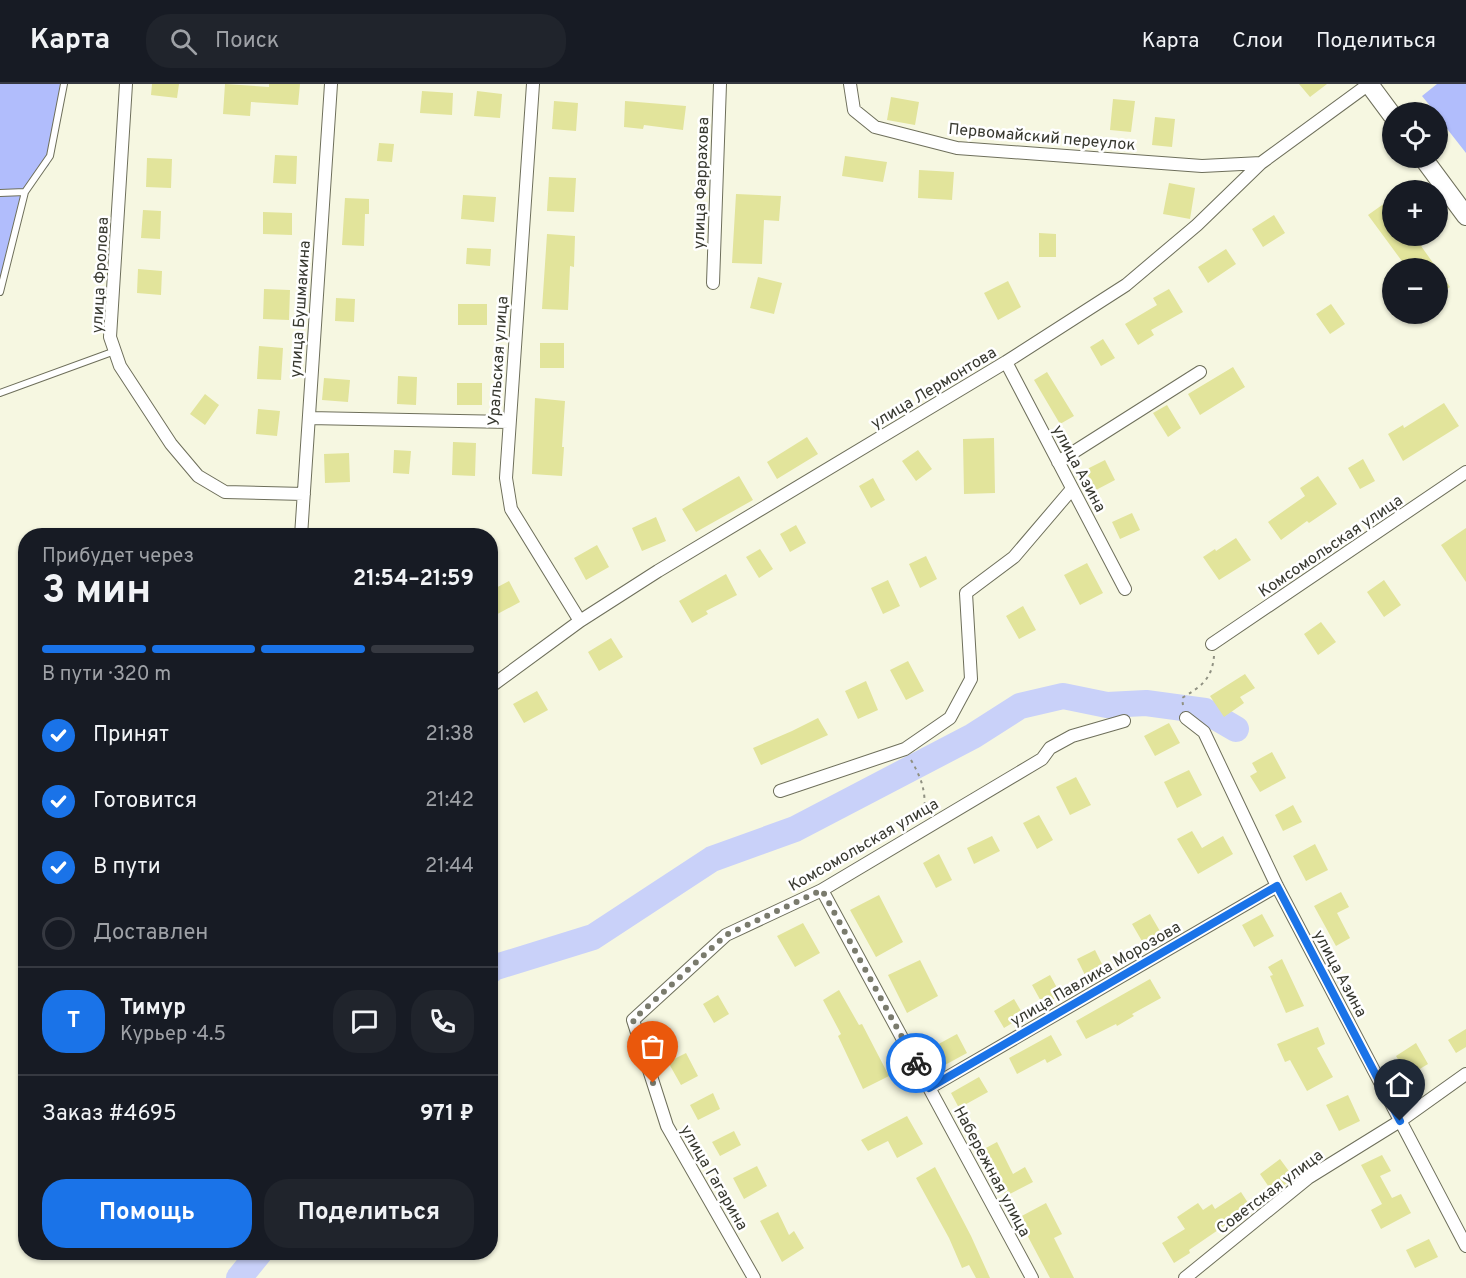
<!DOCTYPE html>
<html lang="ru">
<head>
<meta charset="utf-8">
<style>
	body { margin:0; font-family:Overpass,sans-serif; background:#20242c; color:#f1f3f6; height:100vh; display:flex; flex-direction:column; font-size:22px; white-space:nowrap }
	* { box-sizing:border-box; margin:0 }
	p { font-size:20px; color:#9ea1a6 }
	.icon { flex:none; width:33px; height:33px; fill:none; stroke:currentColor; stroke-width:2; stroke-linecap:round; stroke-linejoin:round }
	.map { position:relative; flex:1; overflow:hidden }
	.panel { position:absolute; left:18px; top:444px; width:480px; height:732px; display:flex; flex-direction:column; background:#171b24; border-radius:24px; box-shadow:0 2px 4px #0004 }
	.panel>* { flex:none }
	.fabs { position:absolute; left:1382px; top:18px; display:grid; gap:12px }
	.fabs a { display:grid; place-items:center; width:66px; height:66px; border-radius:50%; background:#171b24; box-shadow:0 2px 4px #0004; font-size:30px }
	.pin { position:absolute; display:grid; place-items:center; width:51px; height:51px; color:#fff; margin:-62px -26px; border-radius:50% 50% 50% 0; rotate:-45deg; box-shadow:0 0 6px #0007 }
	.pin .icon { rotate:45deg }
	.courier { position:absolute; display:grid; place-items:center; width:60px; height:60px; margin:-30px; border:4px solid #1a73e8; border-radius:50%; background:#fff; color:#222; box-shadow:0 2px 8px #0007 }
	.head em { font-style:normal; font-weight:700 }
	.head div { display:flex; flex-direction:column-reverse }
	.head { display:flex; align-items:center; justify-content:space-between; height:102px; padding:0 24px }
	h1 { font-size:39px; font-weight:700; line-height:45px }
	.bar { display:grid; grid-template-columns:repeat(4,1fr); gap:9px 6px; align-content:center; height:72px; padding:0 24px }
	.bar i { height:8px; border-radius:4px; background:#363941 }
	.bar .active { background:#1a73e8 }
	.bar p { grid-column:span 4 }
	.line { display:flex; align-items:center; gap:15px; padding:0 24px; border-top:2px solid #363941 }
	.line div { flex:1 }
	.round { display:grid; place-items:center; flex:none; width:63px; height:63px; border-radius:24px; background:#20242c }
	ol { padding:0 24px; list-style:none }
	li { display:flex; align-items:center; gap:18px; height:66px }
	li p { margin-inline-start:auto }
	li .icon { padding:6px; border-radius:50%; background:#1a73e8; color:#fff; stroke-width:4 }
	li:last-child { color:#9ea1a6 }
	li i { width:33px; height:33px; border:3px solid #363941; border-radius:50% }
	.action { display:flex; gap:12px; margin-top:auto; padding:12px 24px }
	.action a { flex:1; height:69px; border-radius:24px; background:#1a73e8; color:#fff; font-size:24px; font-weight:700; line-height:69px; text-align:center }
	.action a+a { background:#20242c; color:#f1f3f6 }
	header { display:flex; align-items:center; gap:36px; box-sizing:border-box; height:84px; padding:0 30px; background:#171b24; border-bottom:2px solid #363941 }
	header strong { font-size:28px }
	nav { display:flex; gap:33px; margin-inline-start:auto; font-size:21px }
	.search { width:420px; height:54px; background:#20242c; display:flex; align-items:center; gap:15px; box-sizing:border-box; padding:0 21px; border-radius:24px; color:#9ea1a6; font-size:22px }
	.map>svg:first-child { display:block }
	.green { fill:#b1bdfc }
	.lines { fill:none; stroke-linecap:round; stroke-linejoin:round }
	.river { stroke:#c9d1f9; stroke-width:26 }
	.building { fill:#e2e49b }
	.lane-casing { stroke:#6e6f5b; stroke-width:8 }
	.street-casing { stroke:#6e6f5b; stroke-width:14 }
	.secondary-casing { stroke:#6e6f5b; stroke-width:20 }
	.path { stroke:#8f9081; stroke-width:2; stroke-dasharray:3 4.5; stroke-linecap:butt }
	.lane { stroke:#fff; stroke-width:6 }
	.street { stroke:#fff; stroke-width:12 }
	.secondary { stroke:#fff; stroke-width:18 }
	.done { stroke:#7a7b6d; stroke-width:6; stroke-dasharray:0 10.8 }
	.route { stroke:#1a73e8; stroke-width:8 }
	.labels { text-anchor:middle; stroke-width:5; stroke-linejoin:round; paint-order:stroke }
	.street-label { font-size:16px; fill:#37382f; stroke:#fff }
</style>
</head>
<body>
<header>
<strong>Карта</strong>
<div class="search"><svg class="icon" aria-label="search" viewBox="0 0 24 24"><circle cx="10" cy="10" r="6"/><path d="M15 15l6 6"/></svg>Поиск</div>
<nav><a>Карта</a><a>Слои</a><a>Поделиться</a></nav>
</header>
<div class="map">
<svg width="1466" height="1194" viewBox="0 0 1466 1194">
	<rect width="100%" height="100%" fill="#f6f7e1"/>
	<path class="green" d="M 0,0 L 60,0 L 49,81 L 20,114 L 0,195 Z
		M 1437,0 L 1466,0 L 1466,69 L 1437,32 L 1437,28 L 1435,28 L 1422,12 Z"/>
	<g class="lines">
		<path class="river" d="M 490,887 L 493,884 L 593,853 L 712,775 L 795,745 L 973,652 L 1020,622 L 1063,612 L 1107,621 L 1146,619 L 1205,627 L 1236,645
			M 239,1194 L 260,1168"/>
	</g>
	<path class="building" d="M 152,0 L 179,0 L 177,14 L 151,11 Z
		M 225,0 L 269,3 L 269,0 L 300,0 L 298,21 L 251,18 L 250,32 L 223,30 Z
		M 1299,0 L 1327,0 L 1310,13 Z
		M 422,7 L 453,9 L 452,31 L 420,29 Z
		M 477,7 L 502,10 L 500,34 L 474,32 Z
		M 891,13 L 919,18 L 915,41 L 887,36 Z
		M 1113,15 L 1135,17 L 1131,48 L 1110,46 Z
		M 554,17 L 578,19 L 576,47 L 552,45 Z
		M 625,17 L 686,22 L 683,46 L 644,41 L 643,45 L 624,43 Z
		M 1155,33 L 1175,35 L 1172,63 L 1152,61 Z
		M 379,59 L 394,60 L 392,78 L 377,77 Z
		M 275,71 L 297,72 L 296,100 L 273,99 Z
		M 845,72 L 887,78 L 883,98 L 842,92 Z
		M 147,74 L 172,75 L 171,104 L 146,103 Z
		M 919,86 L 954,88 L 952,116 L 918,114 Z
		M 549,93 L 576,94 L 574,128 L 547,127 Z
		M 1169,99 L 1195,104 L 1190,135 L 1163,130 Z
		M 736,110 L 781,112 L 779,137 L 764,136 L 762,180 L 732,179 Z
		M 463,111 L 496,113 L 494,138 L 461,135 Z
		M 345,114 L 369,115 L 369,130 L 365,130 L 364,162 L 342,161 Z
		M 1392,114 L 1392,152 L 1414,152 L 1450,203 L 1437,212 L 1437,184 L 1407,184 L 1368,131 Z
		M 143,126 L 161,127 L 160,155 L 141,154 Z
		M 263,128 L 292,129 L 292,151 L 263,150 Z
		M 1274,131 L 1285,149 L 1263,163 L 1252,145 Z
		M 1039,149 L 1056,150 L 1056,173 L 1039,173 Z
		M 547,150 L 575,152 L 574,183 L 570,182 L 568,226 L 542,225 Z
		M 467,164 L 491,165 L 490,182 L 466,180 Z
		M 1226,165 L 1236,180 L 1208,199 L 1198,183 Z
		M 138,185 L 162,187 L 161,211 L 137,209 Z
		M 758,193 L 782,199 L 774,230 L 750,224 Z
		M 1008,197 L 1021,223 L 998,236 L 984,209 Z
		M 264,205 L 290,206 L 289,236 L 263,235 Z
		M 1169,205 L 1183,228 L 1151,246 L 1154,251 L 1138,261 L 1125,240 L 1157,221 L 1153,214 Z
		M 336,214 L 355,215 L 354,238 L 335,237 Z
		M 458,220 L 487,220 L 487,241 L 458,241 Z
		M 1331,220 L 1345,240 L 1330,250 L 1316,230 Z
		M 1103,255 L 1115,274 L 1101,282 L 1090,263 Z
		M 540,259 L 564,259 L 564,284 L 540,284 Z
		M 259,262 L 283,264 L 281,296 L 257,295 Z
		M 1233,283 L 1245,303 L 1200,331 L 1188,310 Z
		M 1047,288 L 1074,332 L 1060,340 L 1034,296 Z
		M 398,292 L 417,293 L 416,321 L 397,320 Z
		M 324,294 L 350,296 L 348,318 L 322,316 Z
		M 457,299 L 482,299 L 482,321 L 457,321 Z
		M 205,310 L 219,321 L 205,341 L 190,330 Z
		M 535,314 L 565,317 L 562,363 L 564,363 L 562,392 L 532,390 Z
		M 1444,319 L 1459,342 L 1403,377 L 1388,350 L 1403,341 L 1404,344 Z
		M 1167,321 L 1181,344 L 1168,353 L 1153,329 Z
		M 258,325 L 280,327 L 277,352 L 256,350 Z
		M 807,353 L 818,370 L 777,395 L 767,378 Z
		M 994,354 L 995,409 L 964,410 L 963,355 Z
		M 453,358 L 476,359 L 475,392 L 452,391 Z
		M 394,366 L 411,367 L 409,390 L 393,389 Z
		M 918,366 L 932,385 L 916,397 L 902,377 Z
		M 349,369 L 350,398 L 325,399 L 324,370 Z
		M 1363,375 L 1375,397 L 1360,405 L 1348,384 Z
		M 1105,376 L 1115,396 L 1096,406 L 1085,386 Z
		M 739,392 L 753,416 L 696,448 L 682,425 Z
		M 1318,392 L 1337,420 L 1309,439 L 1307,437 L 1281,456 L 1268,438 L 1305,412 L 1300,404 Z
		M 873,394 L 885,416 L 871,424 L 859,402 Z
		M 1132,429 L 1140,446 L 1120,455 L 1112,438 Z
		M 656,433 L 666,457 L 642,467 L 632,444 Z
		M 796,441 L 806,459 L 790,468 L 780,450 Z
		M 1466,444 L 1466,498 L 1441,461 Z
		M 1236,454 L 1251,476 L 1219,496 L 1203,473 L 1215,465 L 1216,467 Z
		M 597,461 L 609,483 L 586,496 L 574,474 Z
		M 760,465 L 773,485 L 759,494 L 746,473 Z
		M 926,472 L 937,495 L 920,504 L 909,480 Z
		M 1087,479 L 1103,509 L 1080,521 L 1064,491 Z
		M 726,490 L 737,511 L 706,527 L 708,530 L 692,539 L 679,517 Z
		M 888,496 L 900,522 L 883,530 L 871,504 Z
		M 1384,496 L 1401,521 L 1384,533 L 1367,508 Z
		M 509,497 L 520,518 L 490,534 L 490,507 Z
		M 1023,522 L 1036,546 L 1019,555 L 1006,532 Z
		M 1321,538 L 1336,558 L 1318,571 L 1304,550 Z
		M 611,554 L 623,573 L 599,587 L 588,568 Z
		M 908,577 L 924,607 L 906,616 L 890,586 Z
		M 1245,590 L 1255,604 L 1240,613 L 1244,619 L 1224,633 L 1210,612 Z
		M 866,597 L 878,626 L 858,635 L 845,607 Z
		M 537,607 L 548,626 L 524,639 L 513,620 Z
		M 818,634 L 828,651 L 761,681 L 753,664 L 792,647 Z
		M 1169,639 L 1180,659 L 1155,672 L 1144,652 Z
		M 1272,668 L 1286,694 L 1260,708 L 1250,692 L 1257,688 L 1252,679 Z
		M 1189,686 L 1202,711 L 1177,724 L 1164,698 Z
		M 1076,693 L 1091,721 L 1070,731 L 1056,703 Z
		M 1293,721 L 1302,738 L 1283,747 L 1275,731 Z
		M 1039,731 L 1053,756 L 1037,765 L 1023,739 Z
		M 1192,747 L 1202,764 L 1223,752 L 1233,770 L 1198,790 L 1177,755 Z
		M 992,752 L 1000,767 L 974,780 L 967,764 Z
		M 1315,760 L 1328,786 L 1306,797 L 1293,772 Z
		M 939,770 L 952,796 L 936,804 L 923,779 Z
		M 1341,808 L 1349,823 L 1337,829 L 1350,854 L 1336,862 L 1314,822 Z
		M 879,811 L 903,858 L 876,873 L 850,826 Z
		M 1150,830 L 1164,854 L 1146,864 L 1132,840 Z
		M 1262,830 L 1274,852 L 1254,863 L 1242,841 Z
		M 803,839 L 820,869 L 795,883 L 777,852 Z
		M 1095,866 L 1105,886 L 1087,895 L 1077,875 Z
		M 1282,875 L 1304,922 L 1286,929 L 1270,892 L 1273,891 L 1268,883 Z
		M 920,876 L 938,912 L 907,929 L 888,891 Z
		M 1050,891 L 1061,911 L 1043,921 L 1032,901 Z
		M 1150,895 L 1161,914 L 1132,930 L 1134,932 L 1117,942 L 1116,940 L 1086,955 L 1076,937 Z
		M 839,906 L 859,941 L 862,940 L 889,992 L 863,1005 L 838,952 L 841,950 L 823,916 Z
		M 718,911 L 729,930 L 714,939 L 703,920 Z
		M 1014,915 L 1024,932 L 1004,944 L 994,927 Z
		M 1318,943 L 1325,960 L 1317,964 L 1333,993 L 1307,1007 L 1290,976 L 1285,978 L 1277,960 Z
		M 1466,945 L 1466,963 L 1456,969 L 1448,956 Z
		M 957,950 L 967,969 L 943,982 L 933,963 Z
		M 1051,951 L 1062,971 L 1047,979 L 1045,975 L 1017,990 L 1009,974 Z
		M 1416,959 L 1428,980 L 1408,992 L 1396,972 Z
		M 686,969 L 698,992 L 681,1001 L 668,978 Z
		M 979,993 L 988,1008 L 959,1024 L 951,1009 Z
		M 713,1009 L 720,1025 L 698,1036 L 690,1021 Z
		M 1348,1011 L 1360,1037 L 1339,1047 L 1326,1021 Z
		M 907,1032 L 923,1060 L 897,1074 L 888,1057 L 868,1067 L 861,1056 Z
		M 734,1047 L 741,1061 L 720,1072 L 712,1058 Z
		M 997,1058 L 1013,1090 L 1025,1083 L 1033,1098 L 1006,1112 L 984,1065 Z
		M 1382,1071 L 1391,1087 L 1380,1092 L 1392,1114 L 1401,1110 L 1411,1129 L 1381,1145 L 1371,1126 L 1382,1120 L 1361,1081 Z
		M 1280,1075 L 1294,1094 L 1273,1109 L 1260,1090 Z
		M 757,1082 L 767,1102 L 744,1115 L 733,1094 Z
		M 935,1083 L 971,1152 L 990,1194 L 976,1194 L 969,1181 L 962,1184 L 949,1154 L 916,1094 Z
		M 1241,1108 L 1252,1125 L 1238,1135 L 1237,1133 L 1189,1166 L 1190,1169 L 1174,1179 L 1162,1159 L 1185,1145 L 1177,1133 L 1198,1119 L 1203,1126 L 1212,1120 L 1215,1125 Z
		M 1046,1119 L 1062,1150 L 1054,1154 L 1074,1194 L 1050,1194 L 1018,1134 Z
		M 778,1128 L 789,1151 L 794,1147 L 804,1164 L 782,1178 L 760,1137 Z
		M 1429,1155 L 1438,1173 L 1415,1184 L 1406,1166 Z"/>
	<g class="lines">
		<defs>
			<path id="lane" d="M 0,109 L 25,108
				M 0,208 L 25,108 L 50,72 L 64,0
				M 0,309 L 115,267"/>
			<path id="street" d="M 126,0 L 110,253 L 120,282 L 171,360 L 198,392 L 225,408 L 304,410
				M 533,0 L 506,394 L 511,425 L 580,537
				M 850,0 L 854,26 L 875,43 L 957,64 L 1202,82 L 1261,79
				M 713,199 L 720,0
				M 1006,278 L 1125,505
				M 309,334 L 509,338
				M 1058,378 L 1200,288
				M 301,452 L 331,0
				M 1212,560 L 1466,388
				M 490,603 L 580,537 L 658,487 L 1006,278 L 1126,201 L 1197,141 L 1261,79 L 1369,0
				M 1186,634 L 1204,648 L 1277,802 L 1466,1162
				M 780,707 L 905,665 L 950,634 L 971,595 L 966,509 L 1014,473 L 1072,405
				M 822,806 L 1032,1194
				M 929,1004 L 1277,802
				M 754,1194 L 667,1042 L 633,936 L 726,851 L 822,806 L 1042,675 L 1050,664 L 1072,652 L 1124,637
				M 1185,1194 L 1308,1094 L 1400,1037 L 1466,990"/>
			<path id="secondary" d="M 1369,0 L 1392,31
				M 1423,74 L 1466,132"/>
		</defs>
		<use href="#lane" class="lane-casing"/>
		<use href="#street" class="street-casing"/>
		<use href="#secondary" class="secondary-casing"/>
		<path class="path" d="M 1183,621 L 1182,614 C 1200,603 1212,596 1214,572
			M 911,676 C 923,697 925,706 925,730"/>
		<use href="#lane" class="lane"/>
		<use href="#street" class="street"/>
		<use href="#secondary" class="secondary"/>
	</g>
	<g class="lines">
		<path class="done" d="M 653,999 L 633,936 L 726,851 L 822,806 L 916,979"/>
		<path class="route" d="M 916,979 L 929,1004 L 1277,802 L 1400,1037"/>
	</g>
	<g class="labels">
		<g class="street-label">
			<text transform="translate(1042 52) rotate(5)" y="6">Первомайский переулок</text>
			<text transform="translate(700 99) rotate(-88)" y="6">улица Фаррахова</text>
			<text transform="translate(99 191) rotate(-87)" y="6">улица Фролова</text>
			<text transform="translate(299 225) rotate(-86)" y="6">улица Бушмакина</text>
			<text transform="translate(497 277) rotate(-86)" y="6">Уральская улица</text>
			<text transform="translate(933 303) rotate(-31)" y="6">улица Лермонтова</text>
			<text transform="translate(1080 384) rotate(62)" y="6">улица Азина</text>
			<text transform="translate(1330 461) rotate(-34)" y="6">Комсомольская улица</text>
			<text transform="translate(863 760) rotate(-30)" y="6">Комсомольская улица</text>
			<text transform="translate(1095 889) rotate(-30)" y="6">улица Павлика Морозова</text>
			<text transform="translate(1341 889) rotate(62)" y="6">улица Азина</text>
			<text transform="translate(993 1087) rotate(62)" y="6">Набережная улица</text>
			<text transform="translate(715 1093) rotate(60)" y="6">улица Гагарина</text>
			<text transform="translate(1269 1107) rotate(-37)" y="6">Советская улица</text>
		</g>
	</g>
</svg>
<div class="fabs">
<a><svg class="icon" aria-label="locate" viewBox="0 0 24 24"><circle cx="12" cy="12" r="6"/><path d="M12 2v4M12 18v4M2 12h4M18 12h4"/></svg></a>
<a>+</a>
<a>−</a>
</div>
<div class="pin" style="left:653px;top:999px;background:#ea580c"><svg class="icon" aria-label="bag" viewBox="0 0 24 24"><path d="M5 8h14l-1 12H6zM9 8a3 3 0 0 1 6 0"/></svg></div>
<div class="pin" style="left:1400px;top:1037px;background:#1f2937"><svg class="icon" aria-label="home" viewBox="0 0 24 24"><path d="M3 11l9-7 9 7M6 9v11h12V9"/></svg></div>
<div class="courier" style="left:916px;top:979px"><svg class="icon" aria-label="bike" viewBox="0 0 24 24"><circle cx="6" cy="16" r="4"/><circle cx="18" cy="16" r="4"/><path d="M6 16l4-8h5l3 8M10 8l3 8H6M13 5h3"/></svg></div>
<section class="panel">
<div class="head"><div><h1>3 мин</h1><p>Прибудет через</p></div><em>21:54–21:59</em></div>
<div class="bar"><i class="active"></i><i class="active"></i><i class="active"></i><i></i><p>В пути · 320 m</p></div>
<ol>
<li><svg class="icon" aria-label="check" viewBox="0 0 24 24"><path d="M5 12l5 5 9-10"/></svg>Принят<p>21:38</p></li>
<li><svg class="icon" aria-label="check" viewBox="0 0 24 24"><path d="M5 12l5 5 9-10"/></svg>Готовится<p>21:42</p></li>
<li><svg class="icon" aria-label="check" viewBox="0 0 24 24"><path d="M5 12l5 5 9-10"/></svg>В пути<p>21:44</p></li>
<li><i></i>Доставлен</li>
</ol>
<div class="line" style="height:108px"><b class="round" style="background:#1a73e8;color:#fff">Т</b><div><b>Тимур</b><p>Курьер · 4.5</p></div><a class="round"><svg class="icon" aria-label="chat" viewBox="0 0 24 24"><path d="M4 5h16v11H9l-5 4z"/></svg></a><a class="round"><svg class="icon" aria-label="phone" viewBox="0 0 24 24"><path d="M5 4h4l2 5-3 2q2 4 5 5l2-3 5 2v4C11 20 4 13 5 4z"/></svg></a></div>
<div class="line" style="height:78px"><div>Заказ #4695</div><b>971 ₽</b></div>
<div class="action"><a>Помощь</a><a>Поделиться</a></div>
</section>
</div>
</body>
</html>
